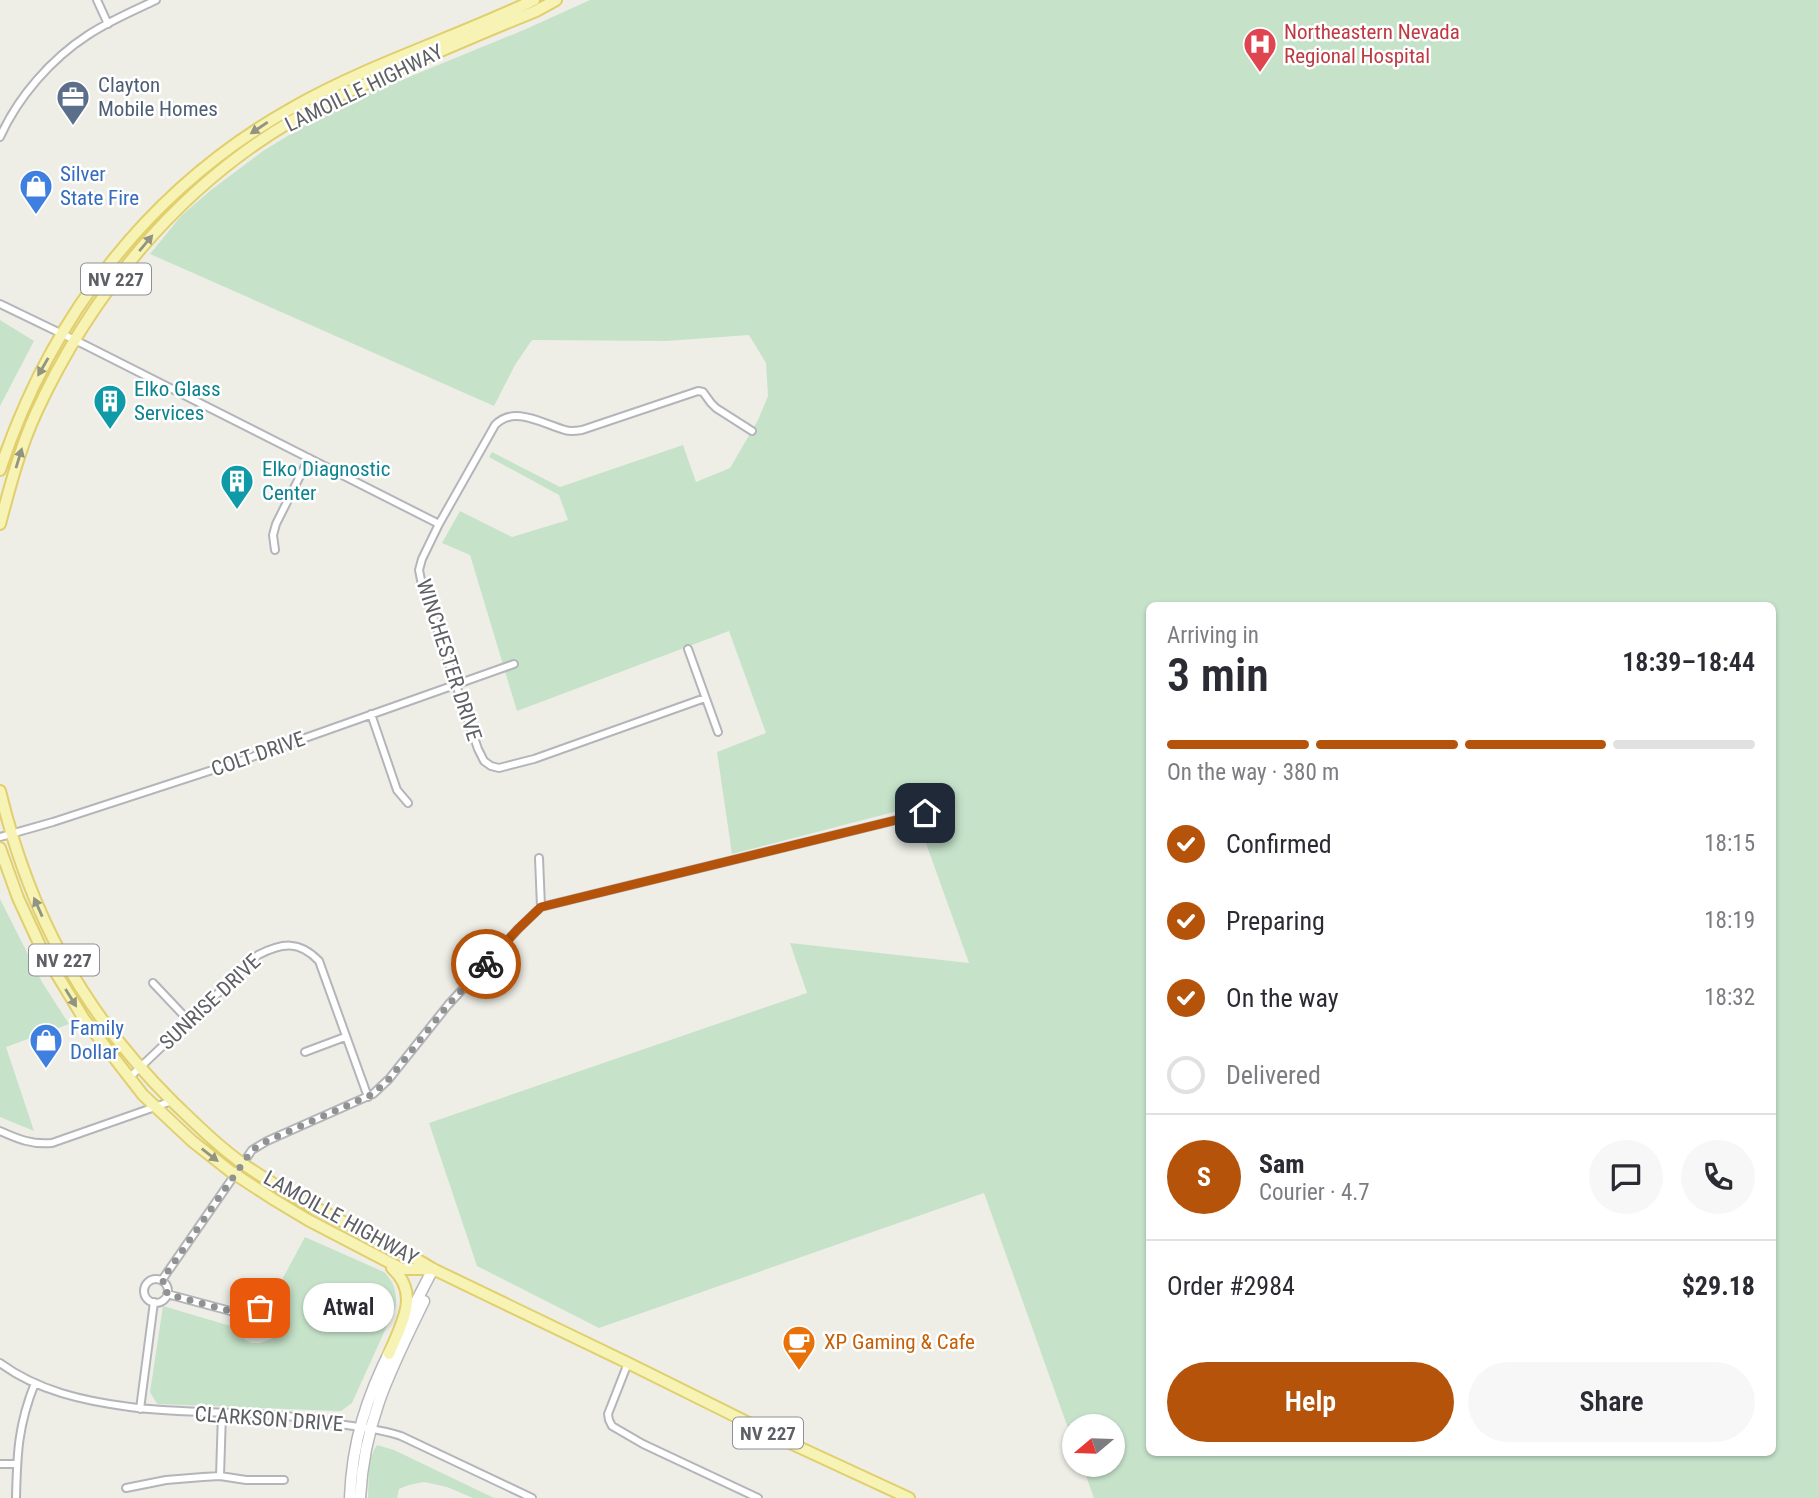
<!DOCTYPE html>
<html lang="en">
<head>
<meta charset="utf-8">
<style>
	body { margin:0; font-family:"Roboto Condensed",sans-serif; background:#f7f7f7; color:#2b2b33; height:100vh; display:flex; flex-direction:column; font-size:26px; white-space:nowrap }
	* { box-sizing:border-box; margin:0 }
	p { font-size:23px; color:#7c7c81 }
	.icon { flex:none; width:38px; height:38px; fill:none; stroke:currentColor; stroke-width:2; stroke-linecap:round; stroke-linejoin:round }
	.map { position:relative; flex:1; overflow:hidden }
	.drawer { position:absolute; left:1146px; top:602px; width:630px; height:854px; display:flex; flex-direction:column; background:#fff; border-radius:10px; box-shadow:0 2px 5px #0004 }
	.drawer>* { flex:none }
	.needle { width:46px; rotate:251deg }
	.fabs { position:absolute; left:1062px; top:1414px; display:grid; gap:14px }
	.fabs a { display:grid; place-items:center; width:63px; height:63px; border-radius:50%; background:#fff; box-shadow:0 2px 5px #0004; font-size:35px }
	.pin { position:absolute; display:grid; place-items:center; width:60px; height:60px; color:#fff; margin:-30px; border-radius:14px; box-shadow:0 4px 10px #0006 }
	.courier { position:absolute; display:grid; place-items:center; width:70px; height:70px; margin:-35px; border:5px solid #b45309; border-radius:50%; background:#fff; color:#222; box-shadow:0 2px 9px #0007 }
	.bubble { position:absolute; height:49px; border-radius:24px; background:#fff; box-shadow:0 2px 5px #0004; font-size:23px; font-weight:600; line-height:49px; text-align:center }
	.head em { font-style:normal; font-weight:600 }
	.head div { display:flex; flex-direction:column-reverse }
	.head { display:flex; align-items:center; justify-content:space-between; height:119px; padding:0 21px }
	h1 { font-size:46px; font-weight:600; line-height:52px }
	.bar { display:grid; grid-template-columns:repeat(4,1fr); gap:10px 7px; align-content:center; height:84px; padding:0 21px }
	.bar i { height:9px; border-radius:5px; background:#e1e1e2 }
	.bar .on { background:#b45309 }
	.bar p { grid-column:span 4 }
	.line { display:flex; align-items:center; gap:18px; padding:0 21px; border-top:2px solid #e1e1e2 }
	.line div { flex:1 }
	.round { display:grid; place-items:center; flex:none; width:74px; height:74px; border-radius:37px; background:#f7f7f7 }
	ol { padding:0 21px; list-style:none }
	li { display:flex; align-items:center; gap:21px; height:77px }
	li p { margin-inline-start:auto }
	li .icon { padding:7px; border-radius:50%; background:#b45309; color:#fff; stroke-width:4 }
	li:last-child { color:#7c7c81 }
	li i { width:38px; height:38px; border:4px solid #e1e1e2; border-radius:50% }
	.button { display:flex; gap:14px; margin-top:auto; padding:14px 21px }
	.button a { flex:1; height:80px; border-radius:42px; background:#b45309; color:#fff; font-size:28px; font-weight:600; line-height:80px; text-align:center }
	.button a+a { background:#f7f7f7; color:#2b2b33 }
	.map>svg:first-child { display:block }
	.green { fill:#c6e3ca; fill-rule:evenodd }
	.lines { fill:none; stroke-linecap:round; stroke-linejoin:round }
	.minor-casing { stroke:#b4b5ba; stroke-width:10 }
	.secondary-casing { stroke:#b5b7bc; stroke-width:13 }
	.primary-casing { stroke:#e1cf6d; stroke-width:14 }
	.minor { stroke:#fff; stroke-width:6 }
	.secondary { stroke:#fff; stroke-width:10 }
	.primary { stroke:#f6f3b5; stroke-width:10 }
	.oneway { fill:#939381 }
	.done { stroke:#909292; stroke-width:7; stroke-dasharray:0 12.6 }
	.route { stroke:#b45309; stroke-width:9 }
	.labels { text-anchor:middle; stroke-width:5; stroke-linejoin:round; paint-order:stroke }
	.shield { fill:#fff; stroke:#8e9093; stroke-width:2 }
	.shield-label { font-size:19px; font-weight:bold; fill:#5e6065 }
	.health-label { font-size:21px; fill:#be3a42; stroke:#fff; text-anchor:start }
	.service-label { font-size:21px; fill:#4e5e75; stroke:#fff; text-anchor:start }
	.street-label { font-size:21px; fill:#5e6065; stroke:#fff }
	.shop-label { font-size:21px; fill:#366cbe; stroke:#fff; text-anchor:start }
	.culture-label { font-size:21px; fill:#0d838f; stroke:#fff; text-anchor:start }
	.food-label { font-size:21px; fill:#c56008; stroke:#fff; text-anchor:start }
</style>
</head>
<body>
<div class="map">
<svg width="1819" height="1498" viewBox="0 0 1819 1498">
	<rect width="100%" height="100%" fill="#eeeee7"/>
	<path class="green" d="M 590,0 L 1819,0 L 1819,1498 L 1094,1498 L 1082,1465 L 1113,1465 L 1113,1426 L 1074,1426 L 1074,1445 L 984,1193 L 599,1328 L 477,1266 L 429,1123 L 807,993 L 790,943 L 969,963 L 913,807 L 732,854 L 717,752 L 766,733 L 729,631 L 517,711 L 470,555 L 442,543 L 460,511 L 512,537 L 568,520 L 559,495 L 489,457 L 492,452 L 560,487 L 683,445 L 696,482 L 730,468 L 758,420 L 768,396 L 766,363 L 749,335 L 667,341 L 532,340 L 515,365 L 494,406 L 150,254 L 181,216 L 211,190 L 263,151 L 310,122 L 348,102 L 526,29 ZM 1150,606 L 1773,606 L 1773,1452 L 1150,1452 Z
		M 0,320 L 34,341 L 0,406 Z
		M 0,899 L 42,982 L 69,1024 L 6,1047 L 34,1131 L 0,1117 Z
		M 305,1237 L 384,1272 C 394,1282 397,1292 396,1306 L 352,1403 L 341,1411 L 336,1411 L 157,1404 L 150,1392 L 163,1306 L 234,1327 L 244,1339 L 251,1343 L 260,1343 L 271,1339 L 277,1332 L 279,1324 L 277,1314 L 270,1302 Z
		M 377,1445 L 394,1450 L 494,1498 L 473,1498 L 447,1487 L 424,1482 L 409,1485 L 399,1489 L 397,1498 L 368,1498 C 369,1481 367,1459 377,1445 Z"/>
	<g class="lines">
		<defs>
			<path id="minor" d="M 97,0 L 108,24
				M 0,137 C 18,97 51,59 88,35 C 109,21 133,11 156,0
				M 0,304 L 85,345 L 439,524
				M 275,550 L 273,535 L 276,524 L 309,458
				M 688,649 L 718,732
				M 705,698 L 534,759 L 499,768 L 491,766 L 484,761 L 478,749 L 422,585 L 419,570 L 422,559 L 439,524 L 495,425 C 514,405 543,424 565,430 C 570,432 576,431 582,430 L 698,391 L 703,392 L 711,403 L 716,408 L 752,431
				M 371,714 L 397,790 L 408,803
				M 0,837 L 53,822 L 246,759 L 514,664
				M 539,858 L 541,907
				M 153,983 L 188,1020
				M 305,1052 L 345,1037
				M 129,1078 L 258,955 C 282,943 299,940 319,961 L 368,1097
				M 0,1131 C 18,1139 32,1145 52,1143 L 172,1101
				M144 1291a12 12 0 1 1 24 0a12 12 0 1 1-24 0Z
				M 162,1280 L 252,1150 L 267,1141 L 373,1094 L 389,1079 L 448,1005 L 518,929 L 541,907 L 925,813
				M 167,1294 L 249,1316
				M249 1320a12 12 0 1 1 24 0a12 12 0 1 1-24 0Z
				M 0,1363 C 38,1391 84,1401 130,1407 C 185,1414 241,1411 296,1417 C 310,1419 324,1421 338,1424 C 360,1427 380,1429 401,1436 L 532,1498
				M 628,1363 L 608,1414 L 609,1420 L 612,1426 L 643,1444 L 758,1498
				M 140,1409 L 154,1302
				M 0,1464 L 17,1464
				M 220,1476 L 222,1414
				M 126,1488 L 166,1480 L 203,1477 L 220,1476 L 246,1480 L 284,1480
				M 16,1498 C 17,1454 18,1425 35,1383"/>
			<path id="secondary" d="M 404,1325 L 433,1269
				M 350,1498 C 352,1442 367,1396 392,1347
				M 360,1498 C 364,1420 391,1369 424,1301"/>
			<path id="primary" d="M 0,470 C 51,316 150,188 292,108 C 369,64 455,38 534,0
				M 0,524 C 10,486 20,448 36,413 C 91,294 177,189 290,122 C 322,103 356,88 390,73 C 438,52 487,31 536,11 L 556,0
				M 0,791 C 30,915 83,1013 174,1103 C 197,1125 220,1148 246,1166 C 270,1182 294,1197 320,1210 C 358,1230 396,1246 433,1269 L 628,1363 L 777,1437 L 909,1498
				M 0,848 L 18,898 L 42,950 L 84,1019 L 143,1095 L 192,1141 L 230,1171 L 273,1199 L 308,1220 L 402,1269 L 433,1269
				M 389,1354 C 401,1324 421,1294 392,1268"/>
		</defs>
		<use href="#minor" class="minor-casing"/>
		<use href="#secondary" class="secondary-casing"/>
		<use href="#primary" class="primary-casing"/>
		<use href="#minor" class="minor"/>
		<use href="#secondary" class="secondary"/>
		<use href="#primary" class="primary"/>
	</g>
	<defs><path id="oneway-solid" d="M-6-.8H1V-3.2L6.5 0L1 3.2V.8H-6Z" transform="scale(1.75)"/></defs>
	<g class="oneway">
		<use href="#oneway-solid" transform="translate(259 128) rotate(146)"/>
		<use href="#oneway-solid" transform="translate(146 243) rotate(-50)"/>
		<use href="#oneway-solid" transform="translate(43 367) rotate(120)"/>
		<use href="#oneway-solid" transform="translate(19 458) rotate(-73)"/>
		<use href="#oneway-solid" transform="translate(38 907) rotate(-114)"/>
		<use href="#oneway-solid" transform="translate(71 998) rotate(58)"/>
		<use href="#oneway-solid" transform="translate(210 1155) rotate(38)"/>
	</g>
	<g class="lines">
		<path class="done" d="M 260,1308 L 253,1310 L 249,1316 L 167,1294 L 167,1286 L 162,1280 L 252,1150 L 267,1141 L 373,1094 L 389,1079 L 448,1005 L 486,964"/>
		<path class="route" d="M 486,964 L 518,929 L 541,907 L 925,813"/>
	</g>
	<defs>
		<symbol id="hospital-pin" viewBox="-11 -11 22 30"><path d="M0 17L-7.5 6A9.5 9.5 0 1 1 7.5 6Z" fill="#e0444e" stroke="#fff"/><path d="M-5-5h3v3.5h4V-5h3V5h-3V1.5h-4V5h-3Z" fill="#fff"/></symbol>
		<symbol id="office-pin" viewBox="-11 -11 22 30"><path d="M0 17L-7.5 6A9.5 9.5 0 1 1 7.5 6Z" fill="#5c6f8a" stroke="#fff"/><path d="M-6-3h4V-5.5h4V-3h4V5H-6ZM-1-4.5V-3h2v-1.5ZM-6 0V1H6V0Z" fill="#fff"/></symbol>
		<symbol id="shop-pin" viewBox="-11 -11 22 30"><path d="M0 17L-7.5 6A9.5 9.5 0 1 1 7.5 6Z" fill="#3f7fe0" stroke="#fff"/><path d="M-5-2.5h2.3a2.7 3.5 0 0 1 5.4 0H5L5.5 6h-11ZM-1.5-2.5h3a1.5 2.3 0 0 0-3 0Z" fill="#fff"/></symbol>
		<symbol id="building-pin" viewBox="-11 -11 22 30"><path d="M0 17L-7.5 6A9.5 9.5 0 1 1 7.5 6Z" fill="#0f9aa8" stroke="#fff"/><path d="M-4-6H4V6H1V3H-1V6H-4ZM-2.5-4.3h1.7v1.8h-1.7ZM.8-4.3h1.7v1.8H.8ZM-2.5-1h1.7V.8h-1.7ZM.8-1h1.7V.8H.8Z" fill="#fff"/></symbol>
		<symbol id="cafe-pin" viewBox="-11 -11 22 30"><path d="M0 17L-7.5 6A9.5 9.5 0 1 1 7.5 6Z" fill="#e8710a" stroke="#fff"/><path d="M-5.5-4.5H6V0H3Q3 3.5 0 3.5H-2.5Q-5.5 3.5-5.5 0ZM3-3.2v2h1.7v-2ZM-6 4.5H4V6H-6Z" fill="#fff"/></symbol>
	</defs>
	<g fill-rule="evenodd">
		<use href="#hospital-pin" x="1241" y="25" width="38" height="52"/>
		<use href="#office-pin" x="54" y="78" width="38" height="52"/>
		<use href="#shop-pin" x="17" y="167" width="38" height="52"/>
		<use href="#building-pin" x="91" y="382" width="38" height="52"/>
		<use href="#building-pin" x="218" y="462" width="38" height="52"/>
		<use href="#shop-pin" x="27" y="1021" width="38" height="52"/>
		<use href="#cafe-pin" x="780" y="1323" width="38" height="52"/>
	</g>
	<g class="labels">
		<g class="shield">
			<rect x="81" y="263.5" width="70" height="31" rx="5"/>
			<rect x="29" y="944.5" width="70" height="31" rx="5"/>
			<rect x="733" y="1417.5" width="70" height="31" rx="5"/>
		</g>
		<g class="shield-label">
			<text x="116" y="286">NV 227</text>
			<text x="64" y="967">NV 227</text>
			<text x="768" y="1440">NV 227</text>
		</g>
		<g class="health-label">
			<text x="1284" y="39">Northeastern Nevada<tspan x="1284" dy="24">Regional Hospital</tspan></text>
		</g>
		<g class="service-label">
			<text x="98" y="92">Clayton<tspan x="98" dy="24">Mobile Homes</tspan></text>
		</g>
		<g class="street-label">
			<text transform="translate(364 88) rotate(-26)" y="7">LAMOILLE HIGHWAY</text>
			<text transform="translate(449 660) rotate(72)" y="7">WINCHESTER DRIVE</text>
			<text transform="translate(258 754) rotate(-19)" y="7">COLT DRIVE</text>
			<text transform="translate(210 1002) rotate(-43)" y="7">SUNRISE DRIVE</text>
			<text transform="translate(341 1218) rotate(29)" y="7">LAMOILLE HIGHWAY</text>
			<text transform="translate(269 1419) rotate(4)" y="7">CLARKSON DRIVE</text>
		</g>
		<g class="shop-label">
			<text x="60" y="181">Silver<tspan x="60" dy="24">State Fire</tspan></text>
			<text x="70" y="1035">Family<tspan x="70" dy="24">Dollar</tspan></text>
		</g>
		<g class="culture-label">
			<text x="134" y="396">Elko Glass<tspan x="134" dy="24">Services</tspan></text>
			<text x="262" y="476">Elko Diagnostic<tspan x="262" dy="24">Center</tspan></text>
		</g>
		<g class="food-label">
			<text x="824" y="1349">XP Gaming &amp; Cafe</text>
		</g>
	</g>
</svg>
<div class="fabs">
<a><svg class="needle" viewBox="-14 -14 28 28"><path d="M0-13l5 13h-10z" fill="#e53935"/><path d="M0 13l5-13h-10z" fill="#7c7c81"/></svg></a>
</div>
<div class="pin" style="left:260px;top:1308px;background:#ea580c"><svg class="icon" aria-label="bag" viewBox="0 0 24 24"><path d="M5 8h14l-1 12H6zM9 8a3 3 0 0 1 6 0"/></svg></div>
<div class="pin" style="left:925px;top:813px;background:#1f2937"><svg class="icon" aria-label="home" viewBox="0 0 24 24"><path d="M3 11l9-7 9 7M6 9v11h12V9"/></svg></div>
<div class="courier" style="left:486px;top:964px"><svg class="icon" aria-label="bike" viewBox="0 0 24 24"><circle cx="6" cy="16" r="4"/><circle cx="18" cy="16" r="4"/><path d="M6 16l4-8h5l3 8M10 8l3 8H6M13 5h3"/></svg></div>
<div class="bubble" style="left:303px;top:1283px;width:91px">Atwal</div>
<section class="drawer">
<div class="head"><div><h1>3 min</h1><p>Arriving in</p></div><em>18:39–18:44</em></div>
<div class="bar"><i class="on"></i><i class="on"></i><i class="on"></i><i></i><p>On the way · 380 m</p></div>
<ol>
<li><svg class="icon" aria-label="check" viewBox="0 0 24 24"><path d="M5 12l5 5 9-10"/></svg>Confirmed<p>18:15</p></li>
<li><svg class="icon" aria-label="check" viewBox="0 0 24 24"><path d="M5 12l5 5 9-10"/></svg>Preparing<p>18:19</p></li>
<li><svg class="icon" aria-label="check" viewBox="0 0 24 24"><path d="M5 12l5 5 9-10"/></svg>On the way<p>18:32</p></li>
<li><i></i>Delivered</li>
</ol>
<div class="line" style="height:126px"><b class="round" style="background:#b45309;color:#fff">S</b><div><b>Sam</b><p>Courier · 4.7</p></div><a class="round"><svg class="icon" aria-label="chat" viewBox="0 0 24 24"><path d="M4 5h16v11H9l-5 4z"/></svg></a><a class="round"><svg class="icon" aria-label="phone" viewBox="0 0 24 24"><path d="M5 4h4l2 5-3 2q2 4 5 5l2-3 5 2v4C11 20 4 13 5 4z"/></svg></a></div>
<div class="line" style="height:91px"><div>Order #2984</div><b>$29.18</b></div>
<div class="button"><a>Help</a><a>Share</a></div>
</section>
</div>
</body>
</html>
